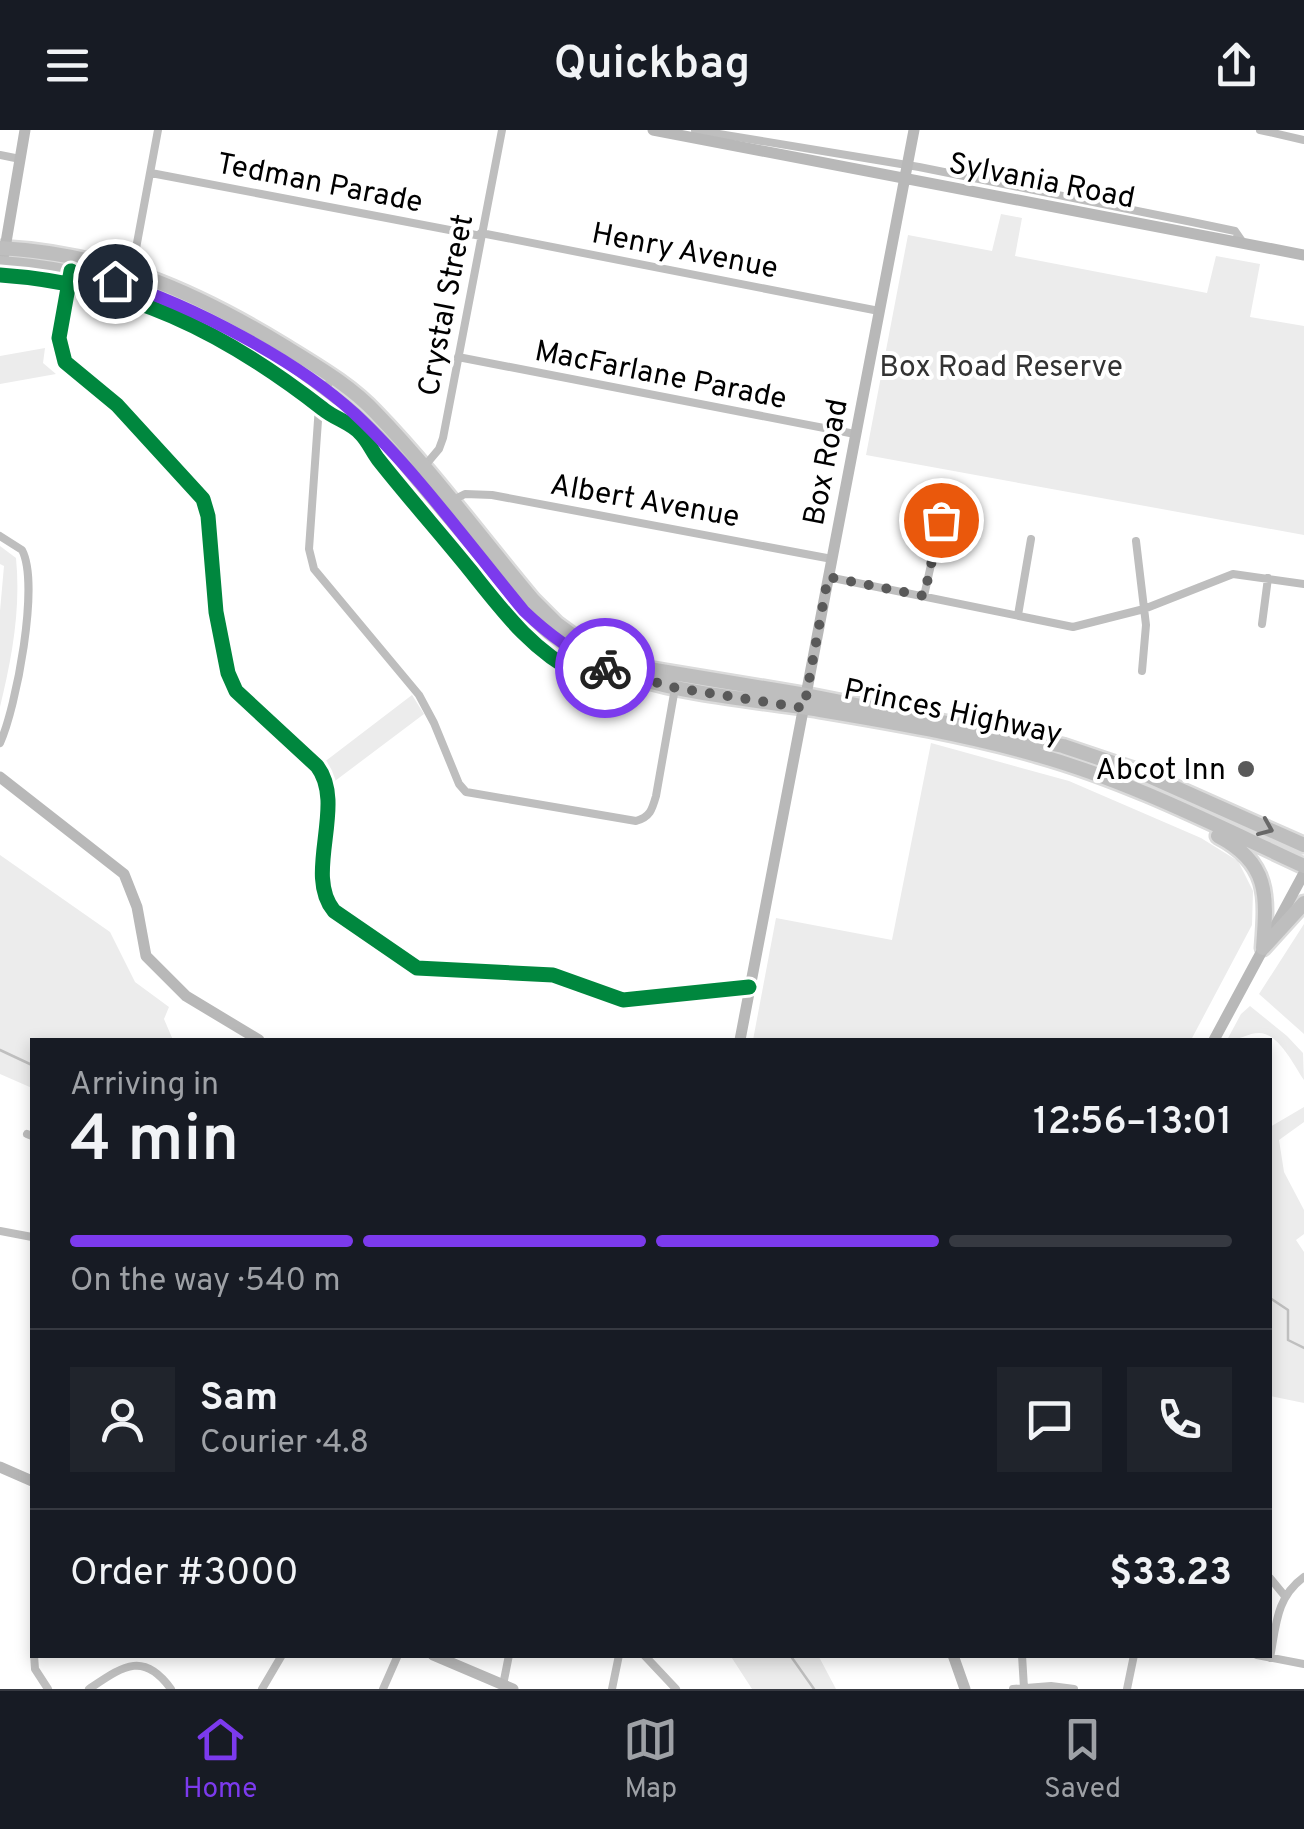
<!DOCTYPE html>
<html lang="en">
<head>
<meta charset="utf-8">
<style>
	body { margin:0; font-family:Overpass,sans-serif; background:#20242c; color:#f1f3f6; height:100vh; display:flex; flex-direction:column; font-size:38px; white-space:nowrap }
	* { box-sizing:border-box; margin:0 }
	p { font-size:32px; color:#9ea1a6 }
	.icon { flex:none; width:55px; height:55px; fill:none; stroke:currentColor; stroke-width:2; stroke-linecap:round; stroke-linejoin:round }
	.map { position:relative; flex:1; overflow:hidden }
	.panel { position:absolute; left:30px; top:908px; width:1242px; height:620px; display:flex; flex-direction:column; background:#171b24; border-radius:0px; box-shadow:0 5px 15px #0003 }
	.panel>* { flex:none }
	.pin { position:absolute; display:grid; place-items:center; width:85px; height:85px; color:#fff; margin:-42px; border:5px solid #fff; border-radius:50%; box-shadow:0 2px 10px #0007 }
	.courier { position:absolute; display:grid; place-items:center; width:100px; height:100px; margin:-50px; border:8px solid #7c3aed; border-radius:50%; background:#fff; color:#222; box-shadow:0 2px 12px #0007 }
	.overview em { font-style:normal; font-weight:600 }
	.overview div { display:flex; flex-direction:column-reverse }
	.overview { display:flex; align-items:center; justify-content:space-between; height:170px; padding:0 40px }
	h1 { font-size:65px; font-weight:600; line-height:75px }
	.bar { display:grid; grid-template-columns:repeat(4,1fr); gap:15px 10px; align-content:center; height:120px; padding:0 40px }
	.bar i { height:12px; border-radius:8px; background:#363941 }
	.bar .active { background:#7c3aed }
	.bar p { grid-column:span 4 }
	.line { display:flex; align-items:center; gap:25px; padding:0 40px; border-top:2px solid #363941 }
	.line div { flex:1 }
	.round { display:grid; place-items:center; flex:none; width:105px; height:105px; border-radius:0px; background:#20242c }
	header { display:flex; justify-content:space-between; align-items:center; height:130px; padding:0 40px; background:#171b24; font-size:45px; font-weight:600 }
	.tabs { display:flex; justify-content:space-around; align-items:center; height:140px; border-top:2px solid #363941; background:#171b24; font-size:28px; color:#9ea1a6 }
	.tabs a { display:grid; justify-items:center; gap:5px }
	.tabs .active { color:#7c3aed }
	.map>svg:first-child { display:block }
	.green { fill:#ececec }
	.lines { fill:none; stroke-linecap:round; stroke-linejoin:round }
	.stream { stroke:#bfbfbf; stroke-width:2.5 }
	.highway-casing { stroke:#dbdbdb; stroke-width:19 }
	.street { stroke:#bebebe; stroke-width:8 }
	.secondary { stroke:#b8b8b8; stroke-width:11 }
	.highway { stroke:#bebebe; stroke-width:14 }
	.cycleway-casing { stroke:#fff; stroke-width:21 }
	.cycleway { stroke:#00873e; stroke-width:15 }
	.oneway { stroke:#686868 }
	.done { stroke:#595959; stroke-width:10; stroke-dasharray:0 18 }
	.route { stroke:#7c3aed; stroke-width:12 }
	.poi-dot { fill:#595959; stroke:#fff; stroke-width:4 }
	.labels { text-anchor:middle; stroke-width:8; stroke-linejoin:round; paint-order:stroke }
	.street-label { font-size:30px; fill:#000; stroke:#fff }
	.park-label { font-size:30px; fill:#333; stroke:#fff }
	.poi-label { font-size:30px; fill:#000; stroke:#fff; text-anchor:end }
</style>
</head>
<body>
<header><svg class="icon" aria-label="menu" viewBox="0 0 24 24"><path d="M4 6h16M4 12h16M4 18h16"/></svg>Quickbag<svg class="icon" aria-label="share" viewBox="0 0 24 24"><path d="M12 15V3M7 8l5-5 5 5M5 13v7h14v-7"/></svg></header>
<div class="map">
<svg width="1304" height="1559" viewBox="0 0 1304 1559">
	<rect width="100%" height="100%" fill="#fff"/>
	<path class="green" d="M 1001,84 L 1022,88 L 1015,126 L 1207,163 L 1216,126 L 1260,134 L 1250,187 L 1304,196 L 1304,405 L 866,325 L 908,105 L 992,121 Z
		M 45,218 L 43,233 L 56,244 L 0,254 L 0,226 Z
		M 0,416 L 16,428 C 21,479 12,528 0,577 L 0,481 L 4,436 L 0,434 Z
		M 412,565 L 424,584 L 331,654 L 323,633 Z
		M 931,613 L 1069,651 L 1201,708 L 1238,731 L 1253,761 L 1252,795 L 1191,910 L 753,910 L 776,788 L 892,810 Z
		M 0,725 L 110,802 L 135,852 L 169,877 L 164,889 L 173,910 L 32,910 L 32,958 L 0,944 Z
		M 1304,794 L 1304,904 L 1259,864 Z
		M 1250,876 L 1287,906 L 1303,923 L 1304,950 C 1294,936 1279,903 1259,903 C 1248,903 1241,910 1227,910 L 1241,884 Z
		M 1304,977 L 1304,992 L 1279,1010 L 1284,1042 L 1304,1080 L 1304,1104 L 1296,1110 L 1304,1122 L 1304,1273 L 1270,1266 L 1270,997 Z
		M 730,1525 L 818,1525 L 836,1559 L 752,1559 Z"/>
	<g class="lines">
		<path class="stream" d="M 0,920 L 32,935
			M 1270,1168 L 1288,1180 L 1288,1210 L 1304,1218
			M 790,1525 L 814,1559"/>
		<defs>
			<path id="highway" d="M 0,118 C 109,124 192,160 284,216 C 316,236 350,255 376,283 C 432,341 481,408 533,470 L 557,494 L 595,522 L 618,529 L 649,539 L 806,565 L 1063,616 L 1140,642 L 1304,715
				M 0,133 C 101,139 187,174 272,226 C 305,247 337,266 365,294 C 423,350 472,419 524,481 C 609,564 710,562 820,580 C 892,592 967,605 1037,625 C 1130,651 1217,696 1304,736
				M 1218,706 C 1270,733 1267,766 1263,818
				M 1263,818 L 1304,773"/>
		</defs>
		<use href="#highway" class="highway-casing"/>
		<path class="street" d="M 695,0 L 919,37 L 1192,92 L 1235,101 L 1244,114
			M 1260,0 L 1304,10
			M 0,25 L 20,29
			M 151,43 L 481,106
			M 481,103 L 879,181
			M 132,140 L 158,0
			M 71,141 L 59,208 L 65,232 L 117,275 L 203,369 L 208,386 L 216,482 L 228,543 L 236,561 L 317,636 C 347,675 303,744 334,781 L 417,838 L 553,845 L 623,870 L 749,857
			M 458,227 L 855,304
			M 332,246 L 319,276 L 309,419 L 314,439 L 419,565 L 434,593 L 459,654 L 466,662 L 636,691 C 650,687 652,680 656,666 L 675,558
			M 423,338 L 439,319 L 443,308 L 502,0
			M 451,371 L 465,364 L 492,365 L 832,429
			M 0,406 L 22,420 C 40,454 16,578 0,613
			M 1136,411 L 1146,495 L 1142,541
			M 828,447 L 1073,497 L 1144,479 L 1233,444 L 1304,454
			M 924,466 L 941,390
			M 1018,485 L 1031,409
			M 1262,494 L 1268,448
			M 27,1004 L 32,1006
			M 0,1101 L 32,1107
			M 1270,1448 L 1284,1465
			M 34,1525 L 35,1539 L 48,1559
			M 644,1525 L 676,1559
			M 1022,1525 L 1024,1558
			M 1257,1525 L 1304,1534
			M 1270,1528 C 1276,1496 1276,1467 1304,1447
			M 503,1555 L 509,1525
			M 89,1559 C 122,1537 143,1520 171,1559
			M 262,1559 L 282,1525
			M 383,1559 L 398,1525
			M 612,1559 L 619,1525
			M 1013,1559 L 1051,1556 L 1074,1559
			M 1127,1559 L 1134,1525"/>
		<path class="secondary" d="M 653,0 L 1304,125
			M 4,124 L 25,0
			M 0,647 L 124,744 L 137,777 L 146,826 L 186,866 L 259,910
			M 740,910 L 914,0
			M 1214,910 L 1304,743
			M 0,1337 L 32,1351
			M 433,1525 L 513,1559
			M 953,1525 L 965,1559"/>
		<use href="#highway" class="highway"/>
		<defs>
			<path id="cycleway" d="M 71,141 L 59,208 L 65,232 L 117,275 L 203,369 L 208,386 L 216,482 L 228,543 L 236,561 L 317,636 C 347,675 303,744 334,781 L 417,838 L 553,845 L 623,870 L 749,857
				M 0,145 C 128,154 223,201 323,279 C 335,289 352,293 361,304 C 368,311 372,321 378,329 C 408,367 440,403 470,440 C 502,480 532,521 579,544 L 604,537"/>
		</defs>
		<use href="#cycleway" class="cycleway-casing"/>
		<use href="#cycleway" class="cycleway"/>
	</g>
	<defs><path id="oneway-chevron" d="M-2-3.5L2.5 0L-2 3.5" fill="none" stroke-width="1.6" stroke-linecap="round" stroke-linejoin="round" transform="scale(2.5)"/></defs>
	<use class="oneway" href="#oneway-chevron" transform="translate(1266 698) rotate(23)"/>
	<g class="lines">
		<path class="done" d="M 605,538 L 676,558 L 804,578 L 828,447 L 924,466 L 941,390"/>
		<path class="route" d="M 115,151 C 191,175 297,230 355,284 C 415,340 471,417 524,481 C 549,505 574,523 605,538"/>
	</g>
	<circle class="poi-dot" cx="1246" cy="639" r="10"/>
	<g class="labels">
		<g class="street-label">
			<text transform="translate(1042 50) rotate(11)" y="10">Sylvania Road</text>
			<text transform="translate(320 52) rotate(11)" y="10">Tedman Parade</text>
			<text transform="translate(685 120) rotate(11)" y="10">Henry Avenue</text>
			<text transform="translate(445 175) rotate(-79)" y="10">Crystal Street</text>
			<text transform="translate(661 244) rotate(11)" y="10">MacFarlane Parade</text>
			<text transform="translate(825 332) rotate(-79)" y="10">Box Road</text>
			<text transform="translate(645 370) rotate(10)" y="10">Albert Avenue</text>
			<text transform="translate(953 581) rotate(12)" y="10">Princes Highway</text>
		</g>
		<g class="park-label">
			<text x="1001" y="246">Box Road Reserve</text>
		</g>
		<g class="poi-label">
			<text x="1226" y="649">Abcot Inn</text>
		</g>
	</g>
</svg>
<div class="pin" style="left:941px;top:390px;background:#ea580c"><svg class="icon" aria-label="bag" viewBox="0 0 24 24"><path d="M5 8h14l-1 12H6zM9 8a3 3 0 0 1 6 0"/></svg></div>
<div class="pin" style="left:115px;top:151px;background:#1f2937"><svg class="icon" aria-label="home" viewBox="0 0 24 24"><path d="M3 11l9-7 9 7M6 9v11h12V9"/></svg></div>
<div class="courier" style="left:605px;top:538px"><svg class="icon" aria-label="bike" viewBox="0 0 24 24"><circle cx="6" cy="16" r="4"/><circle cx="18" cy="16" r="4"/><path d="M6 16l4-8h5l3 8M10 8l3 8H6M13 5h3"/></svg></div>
<section class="panel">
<div class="overview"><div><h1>4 min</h1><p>Arriving in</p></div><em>12:56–13:01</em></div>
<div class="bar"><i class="active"></i><i class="active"></i><i class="active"></i><i></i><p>On the way · 540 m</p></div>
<div class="line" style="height:180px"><a class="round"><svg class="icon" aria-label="person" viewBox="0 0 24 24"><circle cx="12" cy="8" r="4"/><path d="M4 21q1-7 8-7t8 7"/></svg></a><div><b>Sam</b><p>Courier · 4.8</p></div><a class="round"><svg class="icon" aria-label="chat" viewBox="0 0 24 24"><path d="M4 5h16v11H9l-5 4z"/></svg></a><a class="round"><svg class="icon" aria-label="phone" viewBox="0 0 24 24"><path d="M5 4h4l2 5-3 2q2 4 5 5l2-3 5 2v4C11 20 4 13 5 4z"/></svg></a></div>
<div class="line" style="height:130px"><div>Order #3000</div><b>$33.23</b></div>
</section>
</div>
<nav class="tabs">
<a class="active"><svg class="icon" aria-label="home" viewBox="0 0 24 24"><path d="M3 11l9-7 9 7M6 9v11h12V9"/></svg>Home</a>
<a><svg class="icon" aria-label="map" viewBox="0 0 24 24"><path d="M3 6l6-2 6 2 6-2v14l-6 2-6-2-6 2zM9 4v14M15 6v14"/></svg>Map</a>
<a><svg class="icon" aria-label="saved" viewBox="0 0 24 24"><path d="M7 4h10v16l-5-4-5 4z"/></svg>Saved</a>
</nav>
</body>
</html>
